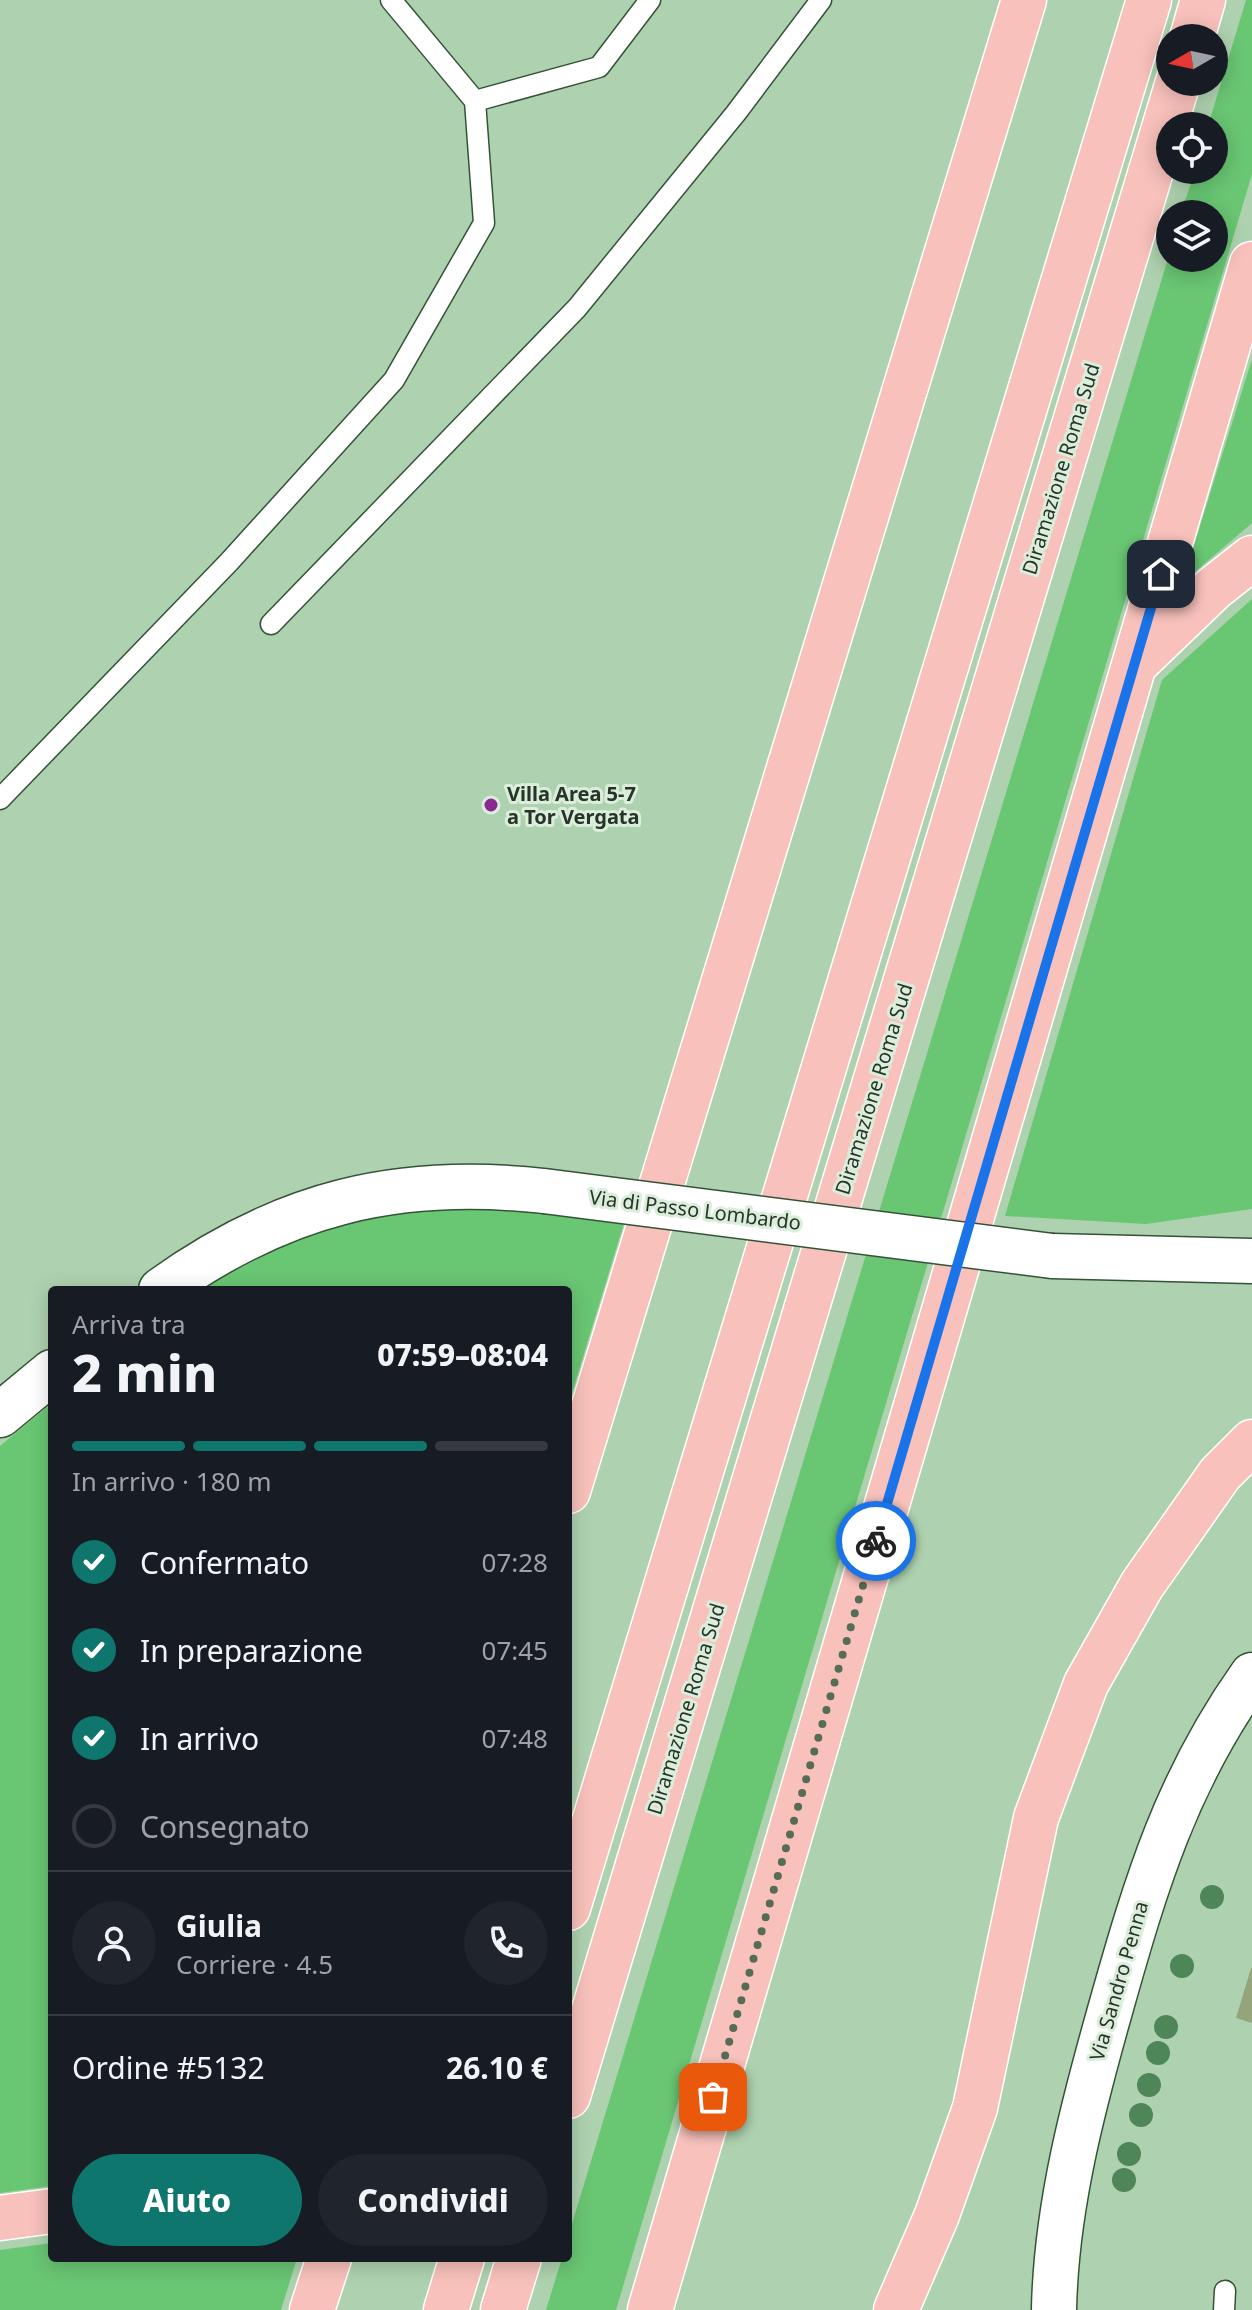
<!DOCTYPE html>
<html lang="it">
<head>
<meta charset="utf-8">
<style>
	body { margin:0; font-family:"Noto Sans",sans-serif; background:#20242c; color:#f1f3f6; height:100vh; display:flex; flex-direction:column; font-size:30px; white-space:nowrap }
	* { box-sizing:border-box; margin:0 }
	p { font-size:26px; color:#9ea1a6 }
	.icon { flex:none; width:44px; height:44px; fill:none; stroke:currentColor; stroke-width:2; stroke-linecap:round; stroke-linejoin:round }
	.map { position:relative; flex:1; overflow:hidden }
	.side { position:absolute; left:48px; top:1286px; width:524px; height:976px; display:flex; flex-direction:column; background:#171b24; border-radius:8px; box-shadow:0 4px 20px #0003 }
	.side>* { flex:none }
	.needle { width:52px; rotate:261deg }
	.fabs { position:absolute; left:1156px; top:24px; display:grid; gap:16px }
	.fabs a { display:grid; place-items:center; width:72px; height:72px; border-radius:50%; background:#171b24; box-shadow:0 4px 20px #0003; font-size:40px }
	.pin { position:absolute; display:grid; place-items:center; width:68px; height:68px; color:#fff; margin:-34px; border-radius:16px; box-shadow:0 4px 12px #0006 }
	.courier { position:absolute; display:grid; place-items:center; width:80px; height:80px; margin:-40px; border:6px solid #1a73e8; border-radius:50%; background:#fff; color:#222; box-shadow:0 2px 10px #0007 }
	.summary em { font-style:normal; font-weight:800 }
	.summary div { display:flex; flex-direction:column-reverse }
	.summary { display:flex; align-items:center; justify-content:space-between; height:136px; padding:0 24px }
	h1 { font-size:52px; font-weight:800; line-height:60px }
	.bar { display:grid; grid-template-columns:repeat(4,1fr); gap:12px 8px; align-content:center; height:96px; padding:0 24px }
	.bar i { height:10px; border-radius:6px; background:#363941 }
	.bar .selected { background:#0f766e }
	.bar p { grid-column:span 4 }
	.line { display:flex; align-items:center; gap:20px; padding:0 24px; border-top:2px solid #363941 }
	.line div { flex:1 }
	.round { display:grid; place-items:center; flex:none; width:84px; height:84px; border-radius:42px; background:#20242c }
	ol { padding:0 24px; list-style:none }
	li { display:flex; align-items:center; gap:24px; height:88px }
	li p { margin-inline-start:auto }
	li .icon { padding:8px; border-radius:50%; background:#0f766e; color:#fff; stroke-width:4 }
	li:last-child { color:#9ea1a6 }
	li i { width:44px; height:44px; border:4px solid #363941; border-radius:50% }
	.primary-button { display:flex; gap:16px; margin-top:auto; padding:16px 24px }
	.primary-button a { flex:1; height:92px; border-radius:48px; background:#0f766e; color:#fff; font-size:32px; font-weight:800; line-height:92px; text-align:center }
	.primary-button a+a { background:#20242c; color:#f1f3f6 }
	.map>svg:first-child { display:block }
	.green { fill:#69c673 }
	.building { fill:#94a57b }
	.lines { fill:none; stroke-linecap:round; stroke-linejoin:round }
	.lane-casing { stroke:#345336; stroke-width:23 }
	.secondary-casing { stroke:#345336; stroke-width:47 }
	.highway-casing { stroke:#fff; stroke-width:47 }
	.lane { stroke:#fff; stroke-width:20 }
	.secondary { stroke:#fff; stroke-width:44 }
	.highway { stroke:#f8c1bb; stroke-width:44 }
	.secondary-bridge-casing { stroke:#345336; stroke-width:47; stroke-linecap:butt }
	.secondary-bridge { stroke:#fff; stroke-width:44 }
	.tree { fill:#4e8658 }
	.done { stroke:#566c57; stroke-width:8; stroke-dasharray:0 14.4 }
	.route { stroke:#1a73e8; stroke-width:10 }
	.poi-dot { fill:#8c2991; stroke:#dbeddb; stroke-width:3 }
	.labels { text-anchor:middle; stroke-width:6; stroke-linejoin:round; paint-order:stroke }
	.street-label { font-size:20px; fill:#273528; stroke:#dbeddb }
	.poi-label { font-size:20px; font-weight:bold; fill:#273528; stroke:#dbeddb; text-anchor:start }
</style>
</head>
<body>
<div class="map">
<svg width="1252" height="2310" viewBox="0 0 1252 2310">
	<rect width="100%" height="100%" fill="#aed2af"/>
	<path class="green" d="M 1246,0 L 1252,0 L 1252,174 L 616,2310 L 546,2310 L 562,2258 L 568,2258 L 568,2237 L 1170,252 L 1170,258 L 1214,258 L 1214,214 L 1181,214 L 1195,170 L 1214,170 L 1214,126 L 1208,126 Z
		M 1252,359 L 1252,523 L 1190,576 L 1186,571 Z
		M 1252,599 L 1252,1209 L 1146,1224 L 1005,1216 L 1162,680 Z
		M 429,1204 L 543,1210 L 624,1223 L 568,1406 L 568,1290 L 202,1290 C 272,1240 346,1219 429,1204 Z
		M 52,1403 L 52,2186 L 0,2193 L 0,1446 Z
		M 52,2243 L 52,2258 L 297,2258 L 281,2310 L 0,2310 L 0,2250 Z"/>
	<path class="building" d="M 1251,1968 L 1252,1968 L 1252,2023 L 1236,2018 Z"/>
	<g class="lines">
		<defs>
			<path id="lane" d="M 475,101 L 599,67 L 650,0
				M 271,624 L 577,308 L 736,113 L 821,0
				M 0,799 L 229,562 L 394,380 L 484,223 L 475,101 L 391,0
				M 1224,2310 L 1225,2291"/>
			<path id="secondary" d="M 1052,1256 L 1252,1261
				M 161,1290 C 282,1203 397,1175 544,1191
				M 0,1415 L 52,1372
				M 1054,2310 C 1056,2207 1083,2106 1111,2007 C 1146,1883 1176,1782 1252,1675"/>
			<path id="highway" d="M 1192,38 L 1203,0
				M 1136,663 L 1214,588 L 1252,558
				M 568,1491 L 1024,0
				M 568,1908 L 1149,0
				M 568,2096 L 1178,82
				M 0,2218 L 52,2211
				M 312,2310 L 329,2258
				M 446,2310 L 462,2258
				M 503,2310 L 519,2258
				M 650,2310 L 1252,264
				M 896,2310 L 937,2215 L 975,2108 L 1036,1818 L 1086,1684 L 1142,1585 L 1220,1474 L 1252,1442"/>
		</defs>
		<use href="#lane" class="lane-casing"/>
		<use href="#secondary" class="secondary-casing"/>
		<use href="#highway" class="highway-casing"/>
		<use href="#lane" class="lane"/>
		<use href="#secondary" class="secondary"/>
		<use href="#highway" class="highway"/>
		<defs>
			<path id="secondary-bridge" d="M 544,1191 L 1052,1256"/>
		</defs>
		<use href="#secondary-bridge" class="secondary-bridge-casing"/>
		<use href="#secondary-bridge" class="secondary-bridge"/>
	</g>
	<g class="tree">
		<circle cx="1212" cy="1897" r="12"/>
		<circle cx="1182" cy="1966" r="12"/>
		<circle cx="1166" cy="2027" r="12"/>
		<circle cx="1158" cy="2053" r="12"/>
		<circle cx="1149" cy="2085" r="12"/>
		<circle cx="1141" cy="2115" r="12"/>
		<circle cx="1129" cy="2154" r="12"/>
		<circle cx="1124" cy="2180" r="12"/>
	</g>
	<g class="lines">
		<path class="done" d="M 713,2097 L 876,1541"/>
		<path class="route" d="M 876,1541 L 1161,574"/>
	</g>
	<circle class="poi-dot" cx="491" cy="805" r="8"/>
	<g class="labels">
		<g class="street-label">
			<text transform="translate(1061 469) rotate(-73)" y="7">Diramazione Roma Sud</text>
			<text transform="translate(874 1089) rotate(-73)" y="7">Diramazione Roma Sud</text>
			<text transform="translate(695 1210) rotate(7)" y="7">Via di Passo Lombardo</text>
			<text transform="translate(686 1709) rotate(-73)" y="7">Diramazione Roma Sud</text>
			<text transform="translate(1119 1981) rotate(-74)" y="7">Via Sandro Penna</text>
		</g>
		<g class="poi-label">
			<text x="507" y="801">Villa Area 5-7<tspan x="507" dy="23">a Tor Vergata</tspan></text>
		</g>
	</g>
</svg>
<div class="fabs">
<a><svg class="needle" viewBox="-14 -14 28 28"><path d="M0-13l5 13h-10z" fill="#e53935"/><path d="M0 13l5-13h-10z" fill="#9ea1a6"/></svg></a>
<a><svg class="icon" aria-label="locate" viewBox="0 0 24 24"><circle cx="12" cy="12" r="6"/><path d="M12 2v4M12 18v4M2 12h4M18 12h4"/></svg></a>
<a><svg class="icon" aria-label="layers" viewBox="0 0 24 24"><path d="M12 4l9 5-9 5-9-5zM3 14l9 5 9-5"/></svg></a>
</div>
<div class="pin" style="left:713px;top:2097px;background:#ea580c"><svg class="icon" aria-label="bag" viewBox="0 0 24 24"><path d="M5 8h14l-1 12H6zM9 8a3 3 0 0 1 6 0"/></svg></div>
<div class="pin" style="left:1161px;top:574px;background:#1f2937"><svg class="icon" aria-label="home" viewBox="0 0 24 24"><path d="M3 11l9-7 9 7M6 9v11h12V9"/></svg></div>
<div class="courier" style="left:876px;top:1541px"><svg class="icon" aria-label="bike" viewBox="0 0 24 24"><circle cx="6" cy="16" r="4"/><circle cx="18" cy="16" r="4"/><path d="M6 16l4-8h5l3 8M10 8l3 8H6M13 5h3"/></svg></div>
<section class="side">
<div class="summary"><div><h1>2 min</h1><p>Arriva tra</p></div><em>07:59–08:04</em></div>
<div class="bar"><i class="selected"></i><i class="selected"></i><i class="selected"></i><i></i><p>In arrivo · 180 m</p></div>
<ol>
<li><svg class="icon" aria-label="check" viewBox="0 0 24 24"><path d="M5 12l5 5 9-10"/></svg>Confermato<p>07:28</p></li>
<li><svg class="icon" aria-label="check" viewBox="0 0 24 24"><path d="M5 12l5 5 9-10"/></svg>In preparazione<p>07:45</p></li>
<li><svg class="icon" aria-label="check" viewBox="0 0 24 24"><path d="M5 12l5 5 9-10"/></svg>In arrivo<p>07:48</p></li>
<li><i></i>Consegnato</li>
</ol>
<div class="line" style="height:144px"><a class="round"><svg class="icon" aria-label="person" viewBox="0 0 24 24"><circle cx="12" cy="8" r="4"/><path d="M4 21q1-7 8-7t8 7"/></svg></a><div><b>Giulia</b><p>Corriere · 4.5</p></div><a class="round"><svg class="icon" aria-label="phone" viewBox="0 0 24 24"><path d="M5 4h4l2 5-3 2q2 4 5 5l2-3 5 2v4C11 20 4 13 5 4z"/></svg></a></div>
<div class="line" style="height:104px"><div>Ordine #5132</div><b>26.10 €</b></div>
<div class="primary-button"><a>Aiuto</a><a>Condividi</a></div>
</section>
</div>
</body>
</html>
